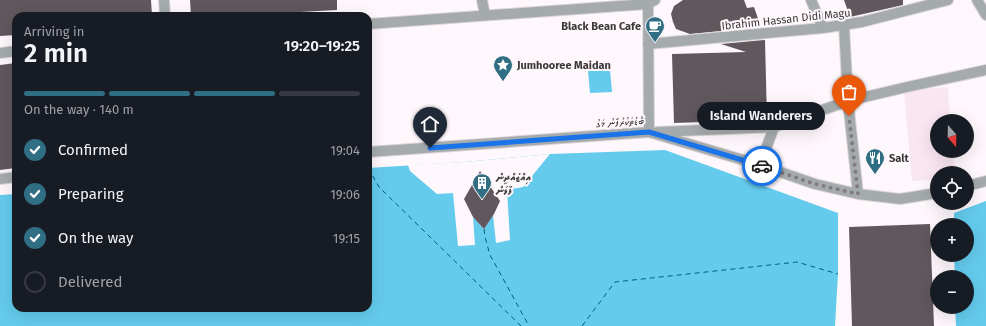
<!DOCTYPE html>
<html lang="en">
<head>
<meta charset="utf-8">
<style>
	body { margin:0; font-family:"Fira Sans","Noto Sans Thaana",sans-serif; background:#20242c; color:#f1f3f6; height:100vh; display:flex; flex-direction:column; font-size:15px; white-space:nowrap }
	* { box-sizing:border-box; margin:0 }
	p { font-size:13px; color:#9ea1a6 }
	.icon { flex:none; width:22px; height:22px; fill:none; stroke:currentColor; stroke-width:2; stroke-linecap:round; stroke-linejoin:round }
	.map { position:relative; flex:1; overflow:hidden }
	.panel { position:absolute; left:12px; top:12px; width:360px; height:300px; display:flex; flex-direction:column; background:#171b24; border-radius:12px; box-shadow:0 4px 16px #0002 }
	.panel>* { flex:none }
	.needle { width:26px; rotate:160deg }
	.tools { position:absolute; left:930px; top:114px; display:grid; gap:8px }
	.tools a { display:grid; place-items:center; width:44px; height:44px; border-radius:50%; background:#171b24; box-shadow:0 4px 16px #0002; font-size:20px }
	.pin { position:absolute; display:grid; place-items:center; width:34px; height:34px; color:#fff; margin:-41px -17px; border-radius:50% 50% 50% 0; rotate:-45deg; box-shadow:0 0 4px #0007 }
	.pin .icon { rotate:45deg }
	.courier { position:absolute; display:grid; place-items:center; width:40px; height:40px; margin:-20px; border:3px solid #1a73e8; border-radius:50%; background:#fff; color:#222; box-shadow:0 1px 5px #0007 }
	.bubble { position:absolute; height:28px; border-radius:14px; background:#171b24; box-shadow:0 4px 16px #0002; font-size:13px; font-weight:600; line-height:28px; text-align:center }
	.overview em { font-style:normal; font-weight:600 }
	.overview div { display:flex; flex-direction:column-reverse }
	.overview { display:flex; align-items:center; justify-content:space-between; height:68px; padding:0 12px }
	h1 { font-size:26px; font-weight:600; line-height:30px }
	.bar { display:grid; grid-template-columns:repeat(4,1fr); gap:6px 4px; align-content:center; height:48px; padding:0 12px }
	.bar i { height:5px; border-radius:3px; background:#363941 }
	.bar .selected { background:#2f6e83 }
	.bar p { grid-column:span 4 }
	ol { padding:0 12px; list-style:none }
	li { display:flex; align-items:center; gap:12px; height:44px }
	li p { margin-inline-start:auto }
	li .icon { padding:4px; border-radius:50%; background:#2f6e83; color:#fff; stroke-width:4 }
	li:last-child { color:#9ea1a6 }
	li i { width:22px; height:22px; border:2px solid #363941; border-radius:50% }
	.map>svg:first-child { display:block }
	.built { fill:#f9e6f1 }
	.water { fill:#64cbed }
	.pier { fill:#fef7fb }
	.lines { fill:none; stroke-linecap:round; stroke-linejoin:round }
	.ferry { stroke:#025e75; stroke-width:1; stroke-dasharray:5 4; stroke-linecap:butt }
	.building { fill:#61585d }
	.minor-casing { stroke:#dbd5d8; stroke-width:12 }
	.minor { stroke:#a5aaac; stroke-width:10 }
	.done { stroke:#807b7e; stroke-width:4; stroke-dasharray:0 7.2 }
	.route { stroke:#1a73e8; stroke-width:5 }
	.labels { text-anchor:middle; stroke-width:4; stroke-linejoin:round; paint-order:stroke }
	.street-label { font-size:11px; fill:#3c383a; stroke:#fef7fb }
	.poi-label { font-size:11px; font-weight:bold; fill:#3c383a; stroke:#fef7fb; text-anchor:start }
</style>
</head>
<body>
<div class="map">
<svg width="986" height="326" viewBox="0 0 986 326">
	<rect width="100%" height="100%" fill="#fef7fb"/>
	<path class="built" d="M 948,87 L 950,121 L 937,121 L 937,151 L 953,151 L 955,173 L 937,173 L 937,179 L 912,181 L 904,91 Z"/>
	<path class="water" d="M 610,70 L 612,92 L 590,93 L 588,71 Z
		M 665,150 L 838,213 L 838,274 L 835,326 L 0,326 L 0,195 L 16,194 L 16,308 L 368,308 L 368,168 L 464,162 L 550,154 Z
		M 986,201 L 986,326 L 956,326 L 955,307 L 967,307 L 967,277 L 955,277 L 954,255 L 967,255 L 967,225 L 954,225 L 954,213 Z"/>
	<path class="pier" d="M 550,154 L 523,187 L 507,190 L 510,240 L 496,243 L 493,215 L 484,229 L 473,217 L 475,245 L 458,246 L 453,193 L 437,194 L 410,171 L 408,165 L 464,162 Z"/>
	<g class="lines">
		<path class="ferry" d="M 368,168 L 379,187 L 521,326
			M 484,229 L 485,237 L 490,255 L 529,326
			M 582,326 L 615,282 L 797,262 L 838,274"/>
	</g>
	<path class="building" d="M 0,0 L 151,0 L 152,16 L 16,16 L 16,35 L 0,36 Z
		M 190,0 L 337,0 L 337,10 L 228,16 L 191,16 Z
		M 683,0 L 744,0 L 747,8 L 754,7 L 761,27 L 690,34 L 676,29 L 673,22 L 671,14 L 674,6 Z
		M 844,0 L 903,0 L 903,5 L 850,17 Z
		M 765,40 L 767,120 L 674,123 L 672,54 L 746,52 L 721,44 Z
		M 16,63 L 16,168 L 0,170 L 0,65 Z
		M 480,171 L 500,201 L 494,214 L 484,229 L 473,217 L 464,199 Z
		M 930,224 L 934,326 L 852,326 L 849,227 Z"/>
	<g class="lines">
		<defs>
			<path id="minor" d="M 164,0 L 165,16
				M 482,0 L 485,15
				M 648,0 L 649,132
				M 811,0 L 823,28
				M 977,0 L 986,15
				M 368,24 L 648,4 L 655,0
				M 844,25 L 848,101 L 858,194
				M 648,44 L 823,28 L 862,22 L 948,0
				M 0,53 L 16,51
				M 657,132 L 774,127 L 848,101 L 907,87 L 986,70
				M 368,152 L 649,132 L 760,165 L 815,184 L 858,194 L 900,199 L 937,193
				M 760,165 L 774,127
				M 0,179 L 16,177
				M 967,186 L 986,181"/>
		</defs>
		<use href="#minor" class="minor-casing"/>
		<use href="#minor" class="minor"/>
	</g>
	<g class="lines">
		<path class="done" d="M 762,166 L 815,184 L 858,194 L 849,116"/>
		<path class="route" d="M 430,148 L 649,132 L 762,166"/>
	</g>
	<defs>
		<symbol id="cafe-pin" viewBox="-11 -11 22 30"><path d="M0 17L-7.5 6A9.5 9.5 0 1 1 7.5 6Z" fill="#2f6e83" stroke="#fef7fb"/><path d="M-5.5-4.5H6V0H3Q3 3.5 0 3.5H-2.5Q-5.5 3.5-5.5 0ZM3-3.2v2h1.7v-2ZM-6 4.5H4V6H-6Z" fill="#fff"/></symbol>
		<symbol id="sight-pin" viewBox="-11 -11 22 30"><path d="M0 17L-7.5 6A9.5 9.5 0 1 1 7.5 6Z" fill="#2f6e83" stroke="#fef7fb"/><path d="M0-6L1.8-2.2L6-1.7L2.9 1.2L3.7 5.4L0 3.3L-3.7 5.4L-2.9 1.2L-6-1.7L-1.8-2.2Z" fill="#fff"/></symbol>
		<symbol id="restaurant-pin" viewBox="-11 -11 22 30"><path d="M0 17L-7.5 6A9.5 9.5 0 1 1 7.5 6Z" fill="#2f6e83" stroke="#fef7fb"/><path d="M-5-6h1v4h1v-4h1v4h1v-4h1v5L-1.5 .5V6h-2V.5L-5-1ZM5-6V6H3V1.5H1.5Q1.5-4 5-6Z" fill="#fff"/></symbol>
		<symbol id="building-pin" viewBox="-11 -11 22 30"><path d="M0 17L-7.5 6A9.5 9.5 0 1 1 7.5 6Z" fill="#2f6e83" stroke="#fef7fb"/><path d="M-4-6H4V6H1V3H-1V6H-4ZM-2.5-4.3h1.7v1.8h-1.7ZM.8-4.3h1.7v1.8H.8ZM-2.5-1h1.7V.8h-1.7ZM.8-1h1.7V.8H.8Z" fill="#fff"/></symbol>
	</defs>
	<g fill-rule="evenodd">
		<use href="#cafe-pin" x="644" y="15" width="22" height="30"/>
		<use href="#sight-pin" x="492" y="54" width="22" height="30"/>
		<use href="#restaurant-pin" x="864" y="147" width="22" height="30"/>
		<use href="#building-pin" x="471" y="172" width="22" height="30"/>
	</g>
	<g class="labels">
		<g class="street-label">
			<text transform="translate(786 19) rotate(-6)" y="4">Ibrahim Hassan Didi Magu</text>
			<text transform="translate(620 122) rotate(-4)" y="4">ބޮޑުތަކުރުފާނު މަގު</text>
		</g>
		<g class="poi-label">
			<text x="641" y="30" text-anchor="end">Black Bean Cafe</text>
			<text x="517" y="69">Jumhooree Maidan</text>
			<text x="889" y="162">Salt</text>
			<text x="496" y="181">އިއްޒުއްދީން<tspan x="496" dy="13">ފާލަން</tspan></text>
		</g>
	</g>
</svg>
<div class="tools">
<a><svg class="needle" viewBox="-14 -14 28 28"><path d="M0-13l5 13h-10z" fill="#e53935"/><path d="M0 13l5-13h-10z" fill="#9ea1a6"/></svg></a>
<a><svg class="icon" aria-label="locate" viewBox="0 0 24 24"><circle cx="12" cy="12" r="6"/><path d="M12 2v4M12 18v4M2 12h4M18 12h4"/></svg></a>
<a>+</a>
<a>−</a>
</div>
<div class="pin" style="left:849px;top:116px;background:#ea580c"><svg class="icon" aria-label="bag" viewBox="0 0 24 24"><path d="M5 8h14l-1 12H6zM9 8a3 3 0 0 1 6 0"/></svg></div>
<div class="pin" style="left:430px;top:148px;background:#1f2937"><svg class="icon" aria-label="home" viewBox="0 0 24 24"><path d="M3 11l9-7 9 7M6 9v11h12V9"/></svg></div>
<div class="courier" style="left:762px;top:166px"><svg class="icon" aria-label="car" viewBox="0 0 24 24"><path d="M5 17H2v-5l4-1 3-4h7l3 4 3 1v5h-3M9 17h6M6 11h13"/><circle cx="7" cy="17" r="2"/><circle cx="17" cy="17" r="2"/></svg></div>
<div class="bubble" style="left:697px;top:102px;width:128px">Island Wanderers</div>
<section class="panel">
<div class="overview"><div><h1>2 min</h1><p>Arriving in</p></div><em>19:20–19:25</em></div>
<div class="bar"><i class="selected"></i><i class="selected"></i><i class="selected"></i><i></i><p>On the way · 140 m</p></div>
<ol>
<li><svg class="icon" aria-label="check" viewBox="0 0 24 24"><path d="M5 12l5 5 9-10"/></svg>Confirmed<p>19:04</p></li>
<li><svg class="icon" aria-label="check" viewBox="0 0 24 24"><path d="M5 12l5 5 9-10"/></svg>Preparing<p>19:06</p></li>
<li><svg class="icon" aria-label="check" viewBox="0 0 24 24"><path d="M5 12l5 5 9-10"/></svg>On the way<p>19:15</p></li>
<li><i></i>Delivered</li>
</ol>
</section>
</div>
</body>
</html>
